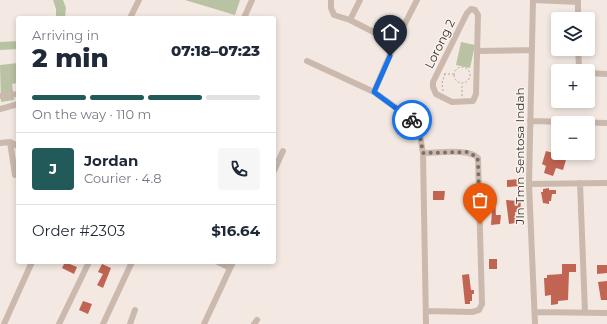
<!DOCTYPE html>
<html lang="en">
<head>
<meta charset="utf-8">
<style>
	body { margin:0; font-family:Montserrat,sans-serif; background:#f6f6f7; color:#1f2937; height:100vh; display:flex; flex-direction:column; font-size:15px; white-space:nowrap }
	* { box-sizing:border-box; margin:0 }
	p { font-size:13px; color:#747a83 }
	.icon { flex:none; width:22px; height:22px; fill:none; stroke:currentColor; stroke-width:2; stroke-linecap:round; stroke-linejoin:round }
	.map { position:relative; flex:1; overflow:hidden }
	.drawer { position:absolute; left:16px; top:16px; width:260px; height:248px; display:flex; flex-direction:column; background:#fff; border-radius:4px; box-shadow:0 2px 6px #0003 }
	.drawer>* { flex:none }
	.controls { position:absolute; left:551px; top:12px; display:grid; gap:8px }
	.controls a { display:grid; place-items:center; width:44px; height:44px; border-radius:4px; background:#fff; box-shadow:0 2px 6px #0003; font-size:20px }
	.pin { position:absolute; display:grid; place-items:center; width:34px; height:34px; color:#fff; margin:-41px -17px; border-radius:50% 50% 50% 0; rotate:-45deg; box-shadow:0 0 4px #0007 }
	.pin .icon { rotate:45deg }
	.courier { position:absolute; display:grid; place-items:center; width:40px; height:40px; margin:-20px; border:3px solid #1a73e8; border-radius:50%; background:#fff; color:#222; box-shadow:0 1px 5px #0007 }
	.summary em { font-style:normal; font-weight:800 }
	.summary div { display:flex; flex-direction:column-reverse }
	.summary { display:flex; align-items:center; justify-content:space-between; height:68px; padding:0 16px }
	h1 { font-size:26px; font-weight:800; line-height:30px }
	.bar { display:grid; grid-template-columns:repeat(4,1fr); gap:6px 4px; align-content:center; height:48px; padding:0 16px }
	.bar i { height:5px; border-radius:3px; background:#e0e1e3 }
	.bar .selected { background:#225a5a }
	.bar p { grid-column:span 4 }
	.line { display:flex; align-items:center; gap:10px; padding:0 16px; border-top:1px solid #e0e1e3 }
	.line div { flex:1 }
	.round { display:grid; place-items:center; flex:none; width:42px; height:42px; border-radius:4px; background:#f6f6f7 }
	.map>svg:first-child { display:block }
	.green { fill:#b9c2a2 }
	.building { fill:#c16452 }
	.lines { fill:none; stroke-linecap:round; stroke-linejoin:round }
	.path { stroke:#b7a398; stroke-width:1; stroke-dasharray:2 2; stroke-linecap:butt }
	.minor { stroke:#cbb9ae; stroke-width:6 }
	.done { stroke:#7b706c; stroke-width:4; stroke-dasharray:0 7.2 }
	.route { stroke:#1a73e8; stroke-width:5 }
	.labels { text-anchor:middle; stroke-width:3; stroke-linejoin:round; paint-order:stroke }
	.street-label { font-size:12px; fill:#3a2f2c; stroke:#faf4ee }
</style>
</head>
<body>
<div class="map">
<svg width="607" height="324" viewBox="0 0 607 324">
	<rect width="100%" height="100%" fill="#f3e9e2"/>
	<path class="green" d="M 53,0 L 63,0 L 66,8 L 65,18 L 56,18 L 56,9 Z
		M 185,0 L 240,0 L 235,15 Z
		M 18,41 L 18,49 L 0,50 L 0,42 Z
		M 461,42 L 475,45 L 470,68 L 456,65 Z
		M 18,63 L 18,83 L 12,84 L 14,100 L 1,102 L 0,65 Z"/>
	<path class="building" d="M 546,151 L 557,154 L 568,153 L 563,170 L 556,168 L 553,176 L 544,173 L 546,166 L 542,164 Z
		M 519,179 L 520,186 L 507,187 L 507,180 Z
		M 549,188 L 549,190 L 556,190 L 556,194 L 552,194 L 551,201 L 549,201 L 549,204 L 543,203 L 541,192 L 543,192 L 543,189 Z
		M 433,191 L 445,191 L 444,200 L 433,200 Z
		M 492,200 L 495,200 L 496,215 L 501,215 L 500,224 L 491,225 L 492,211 L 489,211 L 489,202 L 492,202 Z
		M 506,200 L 521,201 L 520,213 L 515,212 L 516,223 L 509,224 Z
		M 489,259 L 497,259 L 497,269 L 489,269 Z
		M 65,262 L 77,267 L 74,274 L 62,268 Z
		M 102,264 L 111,268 L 103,288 L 97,285 L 103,274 L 98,272 Z
		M 562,264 L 576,264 L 576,272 L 569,272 L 568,300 L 558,301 L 558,304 L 551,305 L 551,295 L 545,296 L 544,278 L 547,278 L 547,275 L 562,274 Z
		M 597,265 L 607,265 L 607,273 L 597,274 Z
		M 469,274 L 471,290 L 474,290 L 474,294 L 472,294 L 472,301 L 470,301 L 470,304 L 465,304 L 462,275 Z
		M 607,281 L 607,300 L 601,300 L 598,282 Z
		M 83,301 L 92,304 L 88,314 L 79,310 Z"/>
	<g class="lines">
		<path class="path" d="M454 75a8 8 0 1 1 16 0a8 8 0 1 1-16 0Z
			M 444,74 L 453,74
			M 443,91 L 442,83 L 445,74
			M 462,96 L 462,84"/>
		<path class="minor" d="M 331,0 L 331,8 L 334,15 L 350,20 L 395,43
			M 533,0 L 529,184 L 535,324
			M 533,0 L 578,2
			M 578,0 L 578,19
			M 471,9 L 475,10 L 478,15 L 476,94 L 473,101 L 452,102 L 436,94 L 433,87 L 433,82 L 467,13 Z
			M 130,18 L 139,0
			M 244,18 L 252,0
			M 350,20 L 360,0
			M 578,49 L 579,66 L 582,71
			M 478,51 L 531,50
			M 307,61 L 374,92 L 412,119 L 419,130 L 423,153 L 426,324
			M 588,73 L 607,74
			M 374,92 L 395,43 L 417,0
			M 0,96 L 18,94
			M 0,109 L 18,104
			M 530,121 L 607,123
			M 0,143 L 10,142
			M 423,153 C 436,153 470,148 478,158 L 482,304 L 479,310 L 472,312 L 427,311
			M 274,171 L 283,151
			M 15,175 L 10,142 L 18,146
			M 580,183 L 585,312
			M 529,184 L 607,183
			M 218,262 L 230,268
			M 535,312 L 607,313
			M 4,324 L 32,262
			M 59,324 L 89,262
			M 103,324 L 132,262
			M 130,324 L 135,310
			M 204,324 L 233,262
			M 254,324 L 257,320"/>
	</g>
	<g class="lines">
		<path class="done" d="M 412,120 L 419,130 L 423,153 L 467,152 L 477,157 L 478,161 L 480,224"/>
		<path class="route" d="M 390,56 L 374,92 L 412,120"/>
	</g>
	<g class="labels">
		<g class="street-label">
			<text transform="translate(440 44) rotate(-64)" y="4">Lorong 2</text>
			<text transform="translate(520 156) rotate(-90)" y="4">Jln Tmn Sentosa Indah</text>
		</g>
	</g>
</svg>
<div class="controls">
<a><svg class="icon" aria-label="layers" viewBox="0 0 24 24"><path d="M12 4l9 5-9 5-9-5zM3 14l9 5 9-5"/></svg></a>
<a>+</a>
<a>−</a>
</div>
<div class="pin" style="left:480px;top:224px;background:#ea580c"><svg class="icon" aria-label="bag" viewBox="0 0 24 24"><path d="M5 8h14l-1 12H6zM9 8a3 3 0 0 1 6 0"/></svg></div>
<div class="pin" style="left:390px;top:56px;background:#1f2937"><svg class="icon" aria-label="home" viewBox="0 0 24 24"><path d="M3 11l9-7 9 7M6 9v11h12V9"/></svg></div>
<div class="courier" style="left:412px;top:120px"><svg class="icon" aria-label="bike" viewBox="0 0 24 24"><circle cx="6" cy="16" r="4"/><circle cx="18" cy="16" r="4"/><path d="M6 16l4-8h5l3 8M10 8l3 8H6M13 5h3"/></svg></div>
<section class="drawer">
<div class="summary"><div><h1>2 min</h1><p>Arriving in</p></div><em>07:18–07:23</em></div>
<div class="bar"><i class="selected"></i><i class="selected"></i><i class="selected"></i><i></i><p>On the way · 110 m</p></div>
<div class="line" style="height:72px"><b class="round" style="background:#225a5a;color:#fff">J</b><div><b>Jordan</b><p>Courier · 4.8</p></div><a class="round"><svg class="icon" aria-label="phone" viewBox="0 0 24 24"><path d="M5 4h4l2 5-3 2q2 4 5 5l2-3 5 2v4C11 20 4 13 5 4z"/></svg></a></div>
<div class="line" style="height:52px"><div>Order #2303</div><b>$16.64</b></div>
</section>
</div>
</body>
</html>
